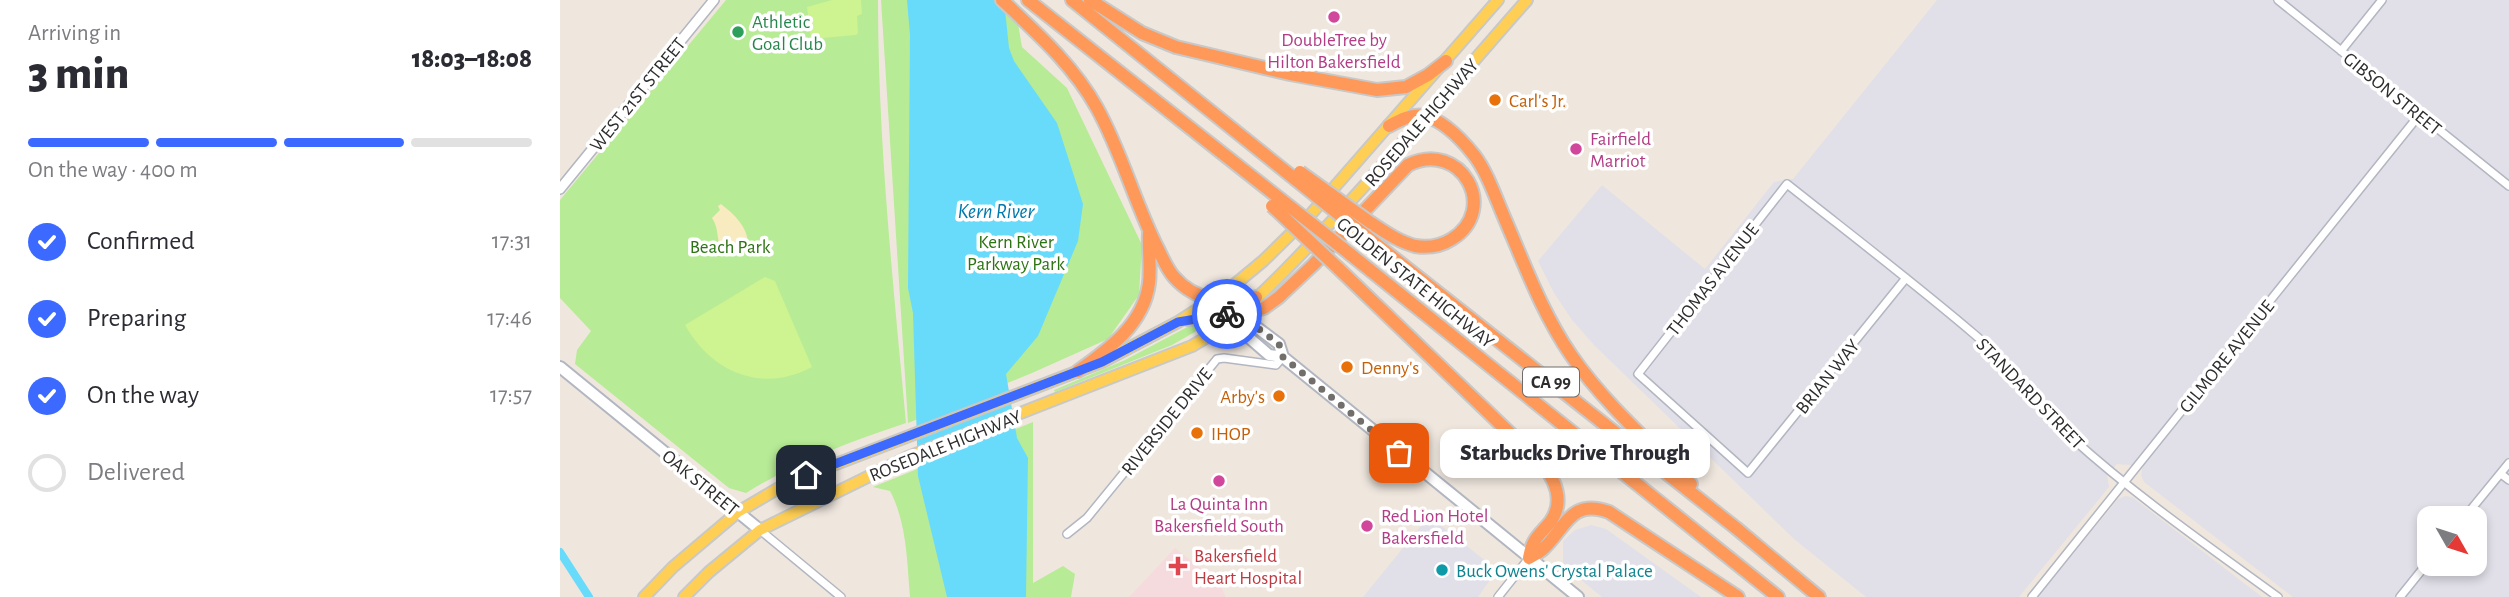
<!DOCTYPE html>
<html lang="en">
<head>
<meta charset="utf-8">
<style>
	body { margin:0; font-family:"Alegreya Sans",sans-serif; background:#f7f7f7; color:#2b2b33; height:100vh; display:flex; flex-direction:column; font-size:26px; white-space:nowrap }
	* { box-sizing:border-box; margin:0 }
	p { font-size:23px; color:#7c7c81 }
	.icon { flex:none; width:38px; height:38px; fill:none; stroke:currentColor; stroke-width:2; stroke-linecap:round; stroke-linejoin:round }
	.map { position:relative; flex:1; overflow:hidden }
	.sheet { display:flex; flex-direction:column; background:#fff; width:560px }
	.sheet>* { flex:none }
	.needle { width:46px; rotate:129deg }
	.controls { position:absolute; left:1857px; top:506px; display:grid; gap:14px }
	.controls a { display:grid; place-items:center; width:70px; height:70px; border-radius:14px; background:#fff; box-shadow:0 4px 10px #0003; font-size:35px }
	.pin { position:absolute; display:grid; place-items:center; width:60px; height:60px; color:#fff; margin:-30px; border-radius:14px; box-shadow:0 4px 10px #0006 }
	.courier { position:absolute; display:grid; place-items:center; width:70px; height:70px; margin:-35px; border:5px solid #3c69ff; border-radius:50%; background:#fff; color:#222; box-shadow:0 2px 9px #0007 }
	.bubble { position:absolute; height:49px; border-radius:14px; background:#fff; box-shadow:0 4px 10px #0003; font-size:23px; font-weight:800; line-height:49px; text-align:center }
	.headline em { font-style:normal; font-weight:800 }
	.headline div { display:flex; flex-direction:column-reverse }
	.headline { display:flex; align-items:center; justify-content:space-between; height:119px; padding:0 28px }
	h1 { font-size:46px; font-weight:800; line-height:52px }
	.bar { display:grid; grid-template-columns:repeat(4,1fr); gap:10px 7px; align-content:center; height:84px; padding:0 28px }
	.bar i { height:9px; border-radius:5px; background:#e1e1e2 }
	.bar .current { background:#3c69ff }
	.bar p { grid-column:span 4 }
	ol { padding:0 28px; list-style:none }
	li { display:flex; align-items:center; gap:21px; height:77px }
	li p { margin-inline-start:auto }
	li .icon { padding:7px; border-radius:50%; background:#3c69ff; color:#fff; stroke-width:4 }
	li:last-child { color:#7c7c81 }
	li i { width:38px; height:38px; border:4px solid #e1e1e2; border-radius:50% }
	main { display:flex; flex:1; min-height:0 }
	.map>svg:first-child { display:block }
	.industrial { fill:#e1dfe8; fill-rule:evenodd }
	.medical { fill:#f6dbde }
	.green { fill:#b7eb96 }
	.sand { fill:#f7ebbf }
	.pitch { fill:#cef391 }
	.water { fill:#68dbfb }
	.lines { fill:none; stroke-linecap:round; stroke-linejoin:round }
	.canal { stroke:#68dbfb; stroke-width:8 }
	.minor-casing { stroke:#b2b6c1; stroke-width:10 }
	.tertiary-casing { stroke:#b2b6c1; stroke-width:12 }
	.secondary-casing { stroke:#b2b6c1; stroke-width:14 }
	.primary-casing { stroke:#c8c8c8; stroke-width:14 }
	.motorway-casing { stroke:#c8c8c8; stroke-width:16 }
	.minor { stroke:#fff; stroke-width:7 }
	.tertiary { stroke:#fff; stroke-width:9 }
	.secondary { stroke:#fff; stroke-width:10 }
	.primary { stroke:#fecf54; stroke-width:10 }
	.motorway { stroke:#ff995a; stroke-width:12 }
	.motorway-bridge-casing { stroke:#c8c8c8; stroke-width:16; stroke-linecap:butt }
	.motorway-bridge { stroke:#ff995a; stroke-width:12 }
	.done { stroke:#716e6b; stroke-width:7; stroke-dasharray:0 12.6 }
	.route { stroke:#3c69ff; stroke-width:9 }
	.hotel-dot { fill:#d1479c; stroke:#fff; stroke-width:2.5 }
	.leisure-dot { fill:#2e9e5b; stroke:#fff; stroke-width:2.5 }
	.food-dot { fill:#e8710a; stroke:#fff; stroke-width:2.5 }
	.health-dot { fill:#e0444e; stroke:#fff; stroke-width:2.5 }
	.culture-dot { fill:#0f9aa8; stroke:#fff; stroke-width:2.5 }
	.labels { text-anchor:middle; stroke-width:7; stroke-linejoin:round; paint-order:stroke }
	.shield { fill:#fff; stroke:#6c6c6c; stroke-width:2 }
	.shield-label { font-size:18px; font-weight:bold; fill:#2d2d2d }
	.leisure-label { font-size:19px; fill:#27864d; stroke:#fff; text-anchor:start }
	.hotel-label { font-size:19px; fill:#b23c85; stroke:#fff }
	.street-label { font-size:19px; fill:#2d2d2d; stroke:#fff }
	.food-label { font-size:19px; fill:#c56008; stroke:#fff; text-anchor:start }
	.park-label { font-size:19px; fill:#2c7313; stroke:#fff }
	.health-label { font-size:19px; fill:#be3a42; stroke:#fff; text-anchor:start }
	.culture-label { font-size:19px; fill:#0d838f; stroke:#fff; text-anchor:start }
	.water-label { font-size:21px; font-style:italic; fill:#007aad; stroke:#fff }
</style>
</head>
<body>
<main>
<section class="sheet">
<div class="headline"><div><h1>3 min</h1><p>Arriving in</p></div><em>18:03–18:08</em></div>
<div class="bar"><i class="current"></i><i class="current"></i><i class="current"></i><i></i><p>On the way · 400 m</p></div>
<ol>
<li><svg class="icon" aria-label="check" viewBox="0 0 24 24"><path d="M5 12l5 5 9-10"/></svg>Confirmed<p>17:31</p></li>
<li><svg class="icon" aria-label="check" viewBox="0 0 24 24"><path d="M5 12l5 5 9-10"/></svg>Preparing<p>17:46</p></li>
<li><svg class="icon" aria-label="check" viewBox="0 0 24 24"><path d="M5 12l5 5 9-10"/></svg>On the way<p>17:57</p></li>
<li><i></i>Delivered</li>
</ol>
</section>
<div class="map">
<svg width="1949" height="597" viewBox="0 0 1949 597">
	<rect width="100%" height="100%" fill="#efe7de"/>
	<path class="industrial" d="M 1377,0 L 1949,0 L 1949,597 L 1733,597 L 1584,482 L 1581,475 L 1583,466 L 1557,464 L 1547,475 L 1549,487 L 1459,597 L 1306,597 L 1234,539 L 1034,345 L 1012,320 L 994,293 L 978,261 L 1042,185 L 1145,269 L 1214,182 L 1233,179 ZM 1869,518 L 1914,518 L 1914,564 L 1869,564 Z
		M 1565,496 L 1572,497 L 1702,597 L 1478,597 L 1558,499 Z
		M 869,516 L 937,570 L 918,597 L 803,597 Z
		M 1031,525 L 1046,529 L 1141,597 L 1042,597 L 1003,565 L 1003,541 L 1015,530 Z"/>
	<path class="medical" d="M 615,548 L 659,583 L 666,597 L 569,597 Z"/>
	<path class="green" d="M 166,0 L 318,0 C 318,142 333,282 346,423 C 289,442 236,462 186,493 L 169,488 L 15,364 L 17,350 L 31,331 L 0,298 L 0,200 Z
		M 321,0 L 454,0 L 462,47 L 507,88 L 582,245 L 579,295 L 548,339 L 472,373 L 348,423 Z
		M 645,321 L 647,325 L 612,345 L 495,392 L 494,390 L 565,360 L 633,324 Z
		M 473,422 L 473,583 L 503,566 L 515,574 L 511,597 L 350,597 C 347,562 347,523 330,491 L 313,487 Z"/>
	<path class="sand" d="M 161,204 C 174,214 188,227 188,244 L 179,254 L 167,254 C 154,245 161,231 152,218 L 160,210 L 158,206 Z"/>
	<path class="pitch" d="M 272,0 L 301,0 L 302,14 L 297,16 L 298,33 L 296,35 L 251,39 L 247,7 Z
		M 205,277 L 215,281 L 252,367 C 202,394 151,372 125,325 Z"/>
	<path class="water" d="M 347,0 L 444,0 L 449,48 L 454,61 L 497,123 L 523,204 L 518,241 L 478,336 L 446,374 L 457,438 L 468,458 L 466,597 L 387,597 L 358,476 L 353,313 L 348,288 L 350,35 Z"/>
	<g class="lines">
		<path class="canal" d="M 0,552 L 29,597"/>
		<defs>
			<path id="minor" d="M 1718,0 L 1949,186
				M 1781,51 L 1822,0
				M 1346,278 L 1188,473 L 1078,374 L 1227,184 C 1290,234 1353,282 1414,334 C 1451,365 1476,406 1512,438 C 1576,496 1648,546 1718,597
				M 1941,474 L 1949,480
				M 1904,518 L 1949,463
				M 200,530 L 281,597
				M 507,534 L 527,518 L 657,359 L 664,358 L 716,365 L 723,357
				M 938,597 L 969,558
				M 1472,597 L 1860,114
				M 1840,597 L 1869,561"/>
			<path id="tertiary" d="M 0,189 L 154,0"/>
			<path id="secondary" d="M 679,314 L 719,344 L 723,357
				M 671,322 L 709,355 L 723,357 L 1018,597
				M 0,367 L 200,530"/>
			<path id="primary" d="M 628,320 L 679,314
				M 84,597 L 113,567 L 178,512 L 229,482 L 542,362 L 618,322 L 668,290 L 703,261 L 751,214 L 938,0
				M 124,597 L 149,572 L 200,530 L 348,457 L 632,346 C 681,319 720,276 759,235 C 831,159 898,78 967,0"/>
			<path id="motorway" d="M 442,0 C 477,33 514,66 537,108 C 562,153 575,204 598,249 C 603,259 607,269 614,277 C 634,300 668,307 696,297
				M 468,0 L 719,198
				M 512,0 L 735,179
				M 530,0 L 582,33 L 616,47 L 730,74 L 817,90 L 846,87 L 868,75 L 886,61
				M 829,126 C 840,120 851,114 864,116 C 883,120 902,140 914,155 C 927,172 935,196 944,217 C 964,263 982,313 1011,355 C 1044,403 1090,443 1131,484
				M 806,236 L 1176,528 L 1259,597
				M 790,254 L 1218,597
				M 778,268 L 983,465 C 996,481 1004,502 991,521 C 986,528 978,534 974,542 C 971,547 970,553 969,558
				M 679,314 L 704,308 L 719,297 L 753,265 L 848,165 C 901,139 940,209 892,239 C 881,246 867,248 855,246 C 839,242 825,232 811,223
				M 518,371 C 548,350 584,324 589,283 C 591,267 588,250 589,233
				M 969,558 C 973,555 979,553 983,549 C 1006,528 1010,498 1049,512 L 1178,597"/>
		</defs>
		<use href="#minor" class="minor-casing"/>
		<use href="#tertiary" class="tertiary-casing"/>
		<use href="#secondary" class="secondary-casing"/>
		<use href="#primary" class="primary-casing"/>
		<use href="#motorway" class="motorway-casing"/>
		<use href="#minor" class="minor"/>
		<use href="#tertiary" class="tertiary"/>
		<use href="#secondary" class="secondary"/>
		<use href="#primary" class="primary"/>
		<use href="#motorway" class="motorway"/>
		<defs>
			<path id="motorway-bridge" d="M 740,172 L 811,223
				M 735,179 L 806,236
				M 719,198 L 790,254
				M 712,206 L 778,268"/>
		</defs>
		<use href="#motorway-bridge" class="motorway-bridge-casing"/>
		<use href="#motorway-bridge" class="motorway-bridge"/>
	</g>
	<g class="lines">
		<path class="done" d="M 667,314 L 679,314 L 719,344 L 723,357 L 839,453"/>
		<path class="route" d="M 246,475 L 542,362 L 618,322 L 667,314"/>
	</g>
	<g class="hotel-dot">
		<circle cx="774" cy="17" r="7"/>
		<circle cx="1016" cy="149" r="7"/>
		<circle cx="659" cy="481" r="7"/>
		<circle cx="807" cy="526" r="7"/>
	</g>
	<circle class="leisure-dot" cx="178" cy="32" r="7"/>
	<g class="food-dot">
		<circle cx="935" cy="100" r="7"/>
		<circle cx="787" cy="367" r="7"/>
		<circle cx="719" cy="396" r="7"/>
		<circle cx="637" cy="433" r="7"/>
	</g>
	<path class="health-dot" d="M614.5 555.5h7v7h7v7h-7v7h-7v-7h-7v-7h7z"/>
	<circle class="culture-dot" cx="882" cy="570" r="7"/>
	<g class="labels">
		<rect class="shield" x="963" y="367.5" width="56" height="29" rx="5"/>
		<g class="shield-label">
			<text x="991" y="388">CA 99</text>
		</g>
		<g class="leisure-label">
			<text x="192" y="28">Athletic<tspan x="192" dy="22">Goal Club</tspan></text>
		</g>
		<g class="hotel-label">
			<text x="774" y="46">DoubleTree by<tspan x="774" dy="22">Hilton Bakersfield</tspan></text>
			<text x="1030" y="145" text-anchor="start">Fairfield<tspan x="1030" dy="22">Marriot</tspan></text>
			<text x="659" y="510">La Quinta Inn<tspan x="659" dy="22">Bakersfield South</tspan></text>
			<text x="821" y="522" text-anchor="start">Red Lion Hotel<tspan x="821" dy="22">Bakersfield</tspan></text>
		</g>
		<g class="street-label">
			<text transform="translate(1833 93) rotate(39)" y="7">GIBSON STREET</text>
			<text transform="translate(77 94) rotate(-51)" y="7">WEST 21ST STREET</text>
			<text transform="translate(861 122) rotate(-49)" y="7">ROSEDALE HIGHWAY</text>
			<text transform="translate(1152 279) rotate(-52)" y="7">THOMAS AVENUE</text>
			<text transform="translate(856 282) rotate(39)" y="7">GOLDEN STATE HIGHWAY</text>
			<text transform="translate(1666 356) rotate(-51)" y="7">GILMORE AVENUE</text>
			<text transform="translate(1267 376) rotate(-51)" y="7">BRIAN WAY</text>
			<text transform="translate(1471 393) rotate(46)" y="7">STANDARD STREET</text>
			<text transform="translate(606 421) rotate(-51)" y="7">RIVERSIDE DRIVE</text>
			<text transform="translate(385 445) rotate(-22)" y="7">ROSEDALE HIGHWAY</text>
			<text transform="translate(141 482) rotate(39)" y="7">OAK STREET</text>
		</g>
		<g class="food-label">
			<text x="949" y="107">Carl's Jr.</text>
			<text x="801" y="374">Denny's</text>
			<text x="705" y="403" text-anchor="end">Arby's</text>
			<text x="651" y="440">IHOP</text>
		</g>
		<g class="park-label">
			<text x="456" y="248">Kern River<tspan x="456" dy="22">Parkway Park</tspan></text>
			<text x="170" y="253">Beach Park</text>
		</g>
		<g class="health-label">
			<text x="634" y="562">Bakersfield<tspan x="634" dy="22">Heart Hospital</tspan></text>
		</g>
		<g class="culture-label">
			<text x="896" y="577">Buck Owens' Crystal Palace</text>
		</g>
		<g class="water-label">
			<text x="436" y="218">Kern River</text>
		</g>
	</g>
</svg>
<div class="controls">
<a><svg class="needle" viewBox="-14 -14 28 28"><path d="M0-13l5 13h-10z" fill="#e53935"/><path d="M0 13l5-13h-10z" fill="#7c7c81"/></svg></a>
</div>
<div class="pin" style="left:839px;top:453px;background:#ea580c"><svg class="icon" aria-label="bag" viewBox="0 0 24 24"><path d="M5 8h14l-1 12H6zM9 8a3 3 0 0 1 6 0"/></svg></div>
<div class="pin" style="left:246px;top:475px;background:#1f2937"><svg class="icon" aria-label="home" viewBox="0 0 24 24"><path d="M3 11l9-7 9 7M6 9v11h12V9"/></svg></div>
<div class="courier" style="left:667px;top:314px"><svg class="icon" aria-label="bike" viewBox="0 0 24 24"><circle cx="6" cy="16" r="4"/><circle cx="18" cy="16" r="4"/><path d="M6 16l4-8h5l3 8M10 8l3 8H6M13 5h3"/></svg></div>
<div class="bubble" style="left:880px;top:429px;width:270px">Starbucks Drive Through</div>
</div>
</main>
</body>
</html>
